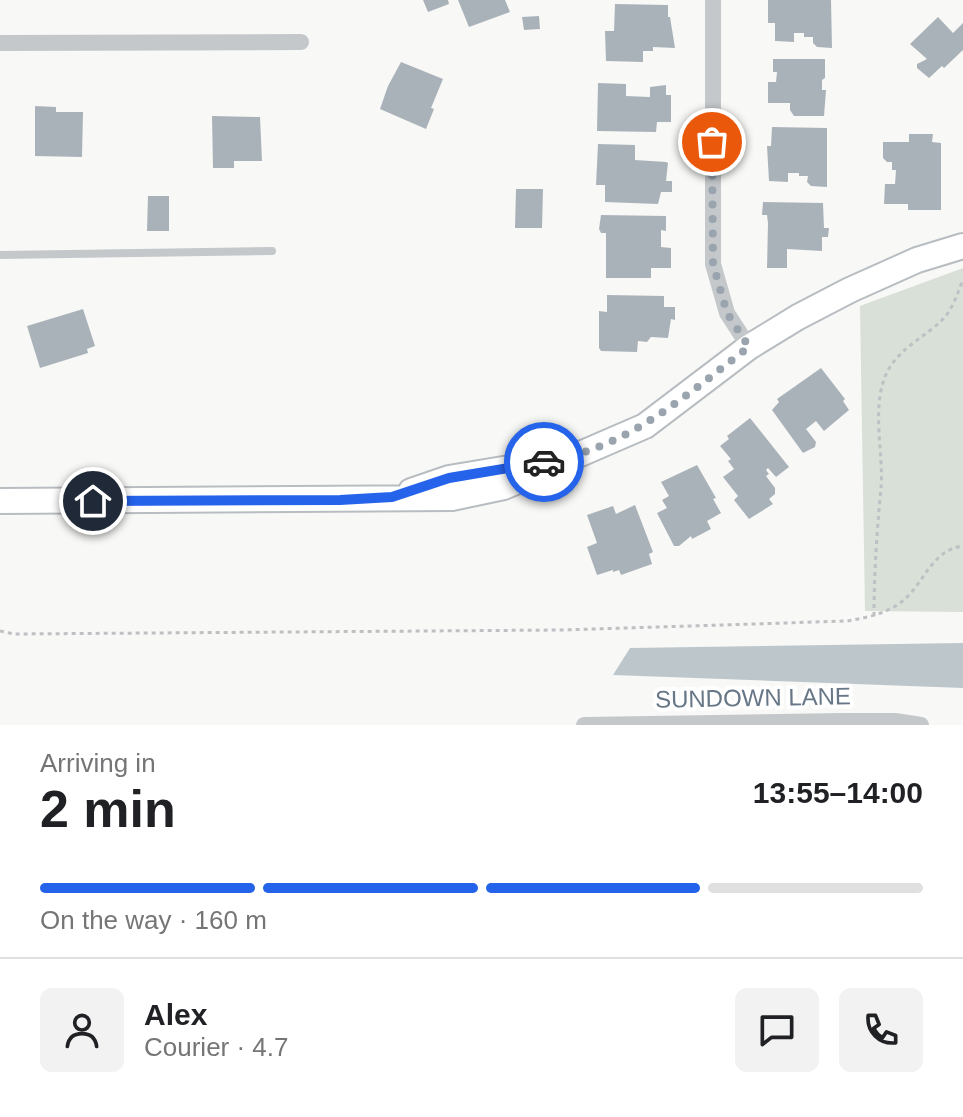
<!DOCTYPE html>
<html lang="en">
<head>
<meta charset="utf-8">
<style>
	body { margin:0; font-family:Arial,sans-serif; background:#f2f2f2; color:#202124; height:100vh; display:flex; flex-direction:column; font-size:30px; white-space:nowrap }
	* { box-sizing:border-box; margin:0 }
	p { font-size:26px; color:#757577 }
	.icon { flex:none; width:44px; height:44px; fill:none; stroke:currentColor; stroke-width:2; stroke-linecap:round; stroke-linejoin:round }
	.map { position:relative; height:725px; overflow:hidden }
	.sheet { display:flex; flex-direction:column; background:#fff; flex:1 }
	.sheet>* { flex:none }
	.pin { position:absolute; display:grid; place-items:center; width:68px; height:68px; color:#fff; margin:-34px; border:4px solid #fff; border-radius:50%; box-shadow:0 2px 8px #0007 }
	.courier { position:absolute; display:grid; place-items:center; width:80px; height:80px; margin:-40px; border:6px solid #2563eb; border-radius:50%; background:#fff; color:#222; box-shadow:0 2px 10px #0007 }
	.head em { font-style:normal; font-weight:700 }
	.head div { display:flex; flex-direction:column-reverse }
	.head { display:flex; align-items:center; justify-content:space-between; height:136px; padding:0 40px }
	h1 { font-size:52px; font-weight:700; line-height:60px }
	.bar { display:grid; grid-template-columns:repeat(4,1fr); gap:12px 8px; align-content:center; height:96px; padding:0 40px }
	.bar i { height:10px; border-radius:6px; background:#e0e0e0 }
	.bar .current { background:#2563eb }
	.bar p { grid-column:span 4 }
	.line { display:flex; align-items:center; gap:20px; padding:0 40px; border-top:2px solid #e0e0e0 }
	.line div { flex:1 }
	.round { display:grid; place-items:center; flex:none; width:84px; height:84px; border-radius:12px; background:#f2f2f2 }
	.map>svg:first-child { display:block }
	.green { fill:#d9e0d7 }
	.water { fill:#bcc6cb }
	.building { fill:#aab2b9 }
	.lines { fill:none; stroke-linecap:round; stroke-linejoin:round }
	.secondary-casing { stroke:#b8bdc2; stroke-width:28 }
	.path { stroke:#bec0c3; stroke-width:3; stroke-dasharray:4 4; stroke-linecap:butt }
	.lane { stroke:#c4c8cb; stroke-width:8 }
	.street { stroke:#c4c8cb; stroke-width:16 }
	.secondary { stroke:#fff; stroke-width:24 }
	.done { stroke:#9aa4ae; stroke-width:8; stroke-dasharray:0 14.4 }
	.route { stroke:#2563eb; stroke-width:10 }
	.labels { text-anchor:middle; stroke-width:8; stroke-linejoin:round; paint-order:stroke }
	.street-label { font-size:24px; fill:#677787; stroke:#fff }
</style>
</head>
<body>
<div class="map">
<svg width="963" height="725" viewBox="0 0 963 725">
	<rect width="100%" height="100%" fill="#f8f8f6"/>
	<path class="green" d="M 963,268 L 963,612 L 865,611 L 860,306 Z"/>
	<path class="water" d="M 963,643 L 963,688 L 613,675 L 630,648 Z"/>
	<path class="building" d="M 423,0 L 448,0 L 449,4 L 428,12 Z
		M 458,0 L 505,0 L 510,12 L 469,27 Z
		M 768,0 L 831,0 L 832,48 L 817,47 L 813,43 L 813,37 L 804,37 L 804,33 L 794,33 L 794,42 L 775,41 L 775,23 L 768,23 Z
		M 615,4 L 668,5 L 668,17 L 670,17 L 675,48 L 653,47 L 653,51 L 643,51 L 643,62 L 606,61 L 605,31 L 614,31 Z
		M 539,16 L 540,29 L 524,30 L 522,17 Z
		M 938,17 L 953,33 L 963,23 L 963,50 L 944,68 L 942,66 L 929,78 L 917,68 L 917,64 L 927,59 L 910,44 Z
		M 773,59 L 825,59 L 825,78 L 822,80 L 822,90 L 826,90 L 824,116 L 794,116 L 790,110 L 790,103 L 768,103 L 768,82 L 776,82 L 777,72 L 773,72 Z
		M 401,62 L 443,79 L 431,108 L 434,109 L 426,129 L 380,109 L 388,86 Z
		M 598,83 L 626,84 L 626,96 L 650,97 L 650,87 L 666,85 L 666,95 L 671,95 L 671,122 L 657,122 L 656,132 L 597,131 Z
		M 35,106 L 56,107 L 56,112 L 83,112 L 82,157 L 35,156 Z
		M 212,116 L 260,117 L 262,161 L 234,161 L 234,168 L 213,168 Z
		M 772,127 L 827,128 L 827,187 L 811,186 L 807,182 L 808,176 L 799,176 L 799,173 L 788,173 L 788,182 L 769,181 L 767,146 L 771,146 Z
		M 909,134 L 933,134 L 932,142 L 941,143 L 941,210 L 908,210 L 908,204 L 884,204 L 885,184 L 895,184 L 896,170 L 892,170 L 892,162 L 887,162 L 883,158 L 883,142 L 909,142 Z
		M 598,144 L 635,145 L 635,160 L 666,162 L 668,163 L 666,181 L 672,181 L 672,192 L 661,192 L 658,204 L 605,202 L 605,185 L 596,185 Z
		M 516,189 L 543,189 L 542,228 L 515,228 Z
		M 148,196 L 169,196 L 169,231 L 147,231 Z
		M 763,202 L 823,203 L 824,228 L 829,228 L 828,237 L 822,237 L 822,251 L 787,249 L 787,268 L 767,268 L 768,223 L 767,215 L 762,215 Z
		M 601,215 L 666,216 L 666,231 L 661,230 L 661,247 L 671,248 L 671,268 L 651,268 L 651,278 L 606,278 L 606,233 L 601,233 L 599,229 Z
		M 607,295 L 664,296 L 664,307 L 675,307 L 675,320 L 671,319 L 668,338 L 651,337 L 647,342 L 638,341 L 637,352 L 601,351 L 599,348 L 599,311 L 607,312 Z
		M 83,309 L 95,346 L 87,349 L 88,353 L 40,368 L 27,326 Z
		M 821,368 L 845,399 L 843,401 L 849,410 L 824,431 L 816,421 L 806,429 L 816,442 L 815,447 L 803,453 L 772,410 L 779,402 L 777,399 Z
		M 750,418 L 789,467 L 776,477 L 768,468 L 766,470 L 769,474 L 766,476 L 775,488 L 775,494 L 769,499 L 773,504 L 749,519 L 734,500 L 738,496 L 723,477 L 734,469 L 728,461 L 731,459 L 720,446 L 729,439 L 727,436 Z
		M 697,465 L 716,498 L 713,499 L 721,513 L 707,521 L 711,529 L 692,539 L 691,536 L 679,546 L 674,546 L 657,513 L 667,508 L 662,500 L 669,496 L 661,482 Z
		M 635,505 L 653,552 L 649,554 L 652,564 L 621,575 L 619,570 L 613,572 L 613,570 L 597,575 L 587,547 L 597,543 L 587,515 L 613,506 L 616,514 Z"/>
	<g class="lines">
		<defs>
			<path id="secondary" d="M 411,491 L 449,478 L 539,463
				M 0,501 L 452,498 L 504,487 L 645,426 L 749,347 L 798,317 L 850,290 L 917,260 L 963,246"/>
		</defs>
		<use href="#secondary" class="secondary-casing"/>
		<path class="path" d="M 874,616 C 874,573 877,530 881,488 C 884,450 869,401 890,367 C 903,346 928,335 944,318 C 953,308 958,292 963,280
			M 0,631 L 14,634 L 562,630 L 847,621 C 865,618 885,614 900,603 C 924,586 930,550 963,546"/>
		<path class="lane" d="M 0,255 L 272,251"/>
		<path class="street" d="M 713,0 L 713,264 L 727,313 L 749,347
			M 0,43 L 301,42
			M 584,725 L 843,721 L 895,721 L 921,725"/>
		<use href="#secondary" class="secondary"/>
	</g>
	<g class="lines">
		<path class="done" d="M 544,462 C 627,449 685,396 749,347 L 727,313 L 713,264 L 712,142"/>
		<path class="route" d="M 93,501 L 340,500 L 392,497 L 449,478 L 544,462"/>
	</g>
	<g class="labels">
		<g class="street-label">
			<text transform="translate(753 698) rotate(-1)" y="8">SUNDOWN LANE</text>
		</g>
	</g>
</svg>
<div class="pin" style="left:712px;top:142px;background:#ea580c"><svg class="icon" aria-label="bag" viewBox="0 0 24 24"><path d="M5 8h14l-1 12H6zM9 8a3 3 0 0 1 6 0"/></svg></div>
<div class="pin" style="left:93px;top:501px;background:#1f2937"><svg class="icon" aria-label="home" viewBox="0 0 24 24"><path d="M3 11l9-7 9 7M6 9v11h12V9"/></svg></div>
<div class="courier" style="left:544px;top:462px"><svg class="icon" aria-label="car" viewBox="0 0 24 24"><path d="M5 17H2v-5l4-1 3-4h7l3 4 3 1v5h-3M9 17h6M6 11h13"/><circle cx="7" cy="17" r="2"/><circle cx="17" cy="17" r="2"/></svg></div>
</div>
<section class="sheet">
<div class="head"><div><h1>2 min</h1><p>Arriving in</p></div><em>13:55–14:00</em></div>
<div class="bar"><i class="current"></i><i class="current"></i><i class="current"></i><i></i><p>On the way · 160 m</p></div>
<div class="line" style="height:144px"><a class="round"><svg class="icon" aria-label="person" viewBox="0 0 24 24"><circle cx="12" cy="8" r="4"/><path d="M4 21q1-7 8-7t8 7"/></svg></a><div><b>Alex</b><p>Courier · 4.7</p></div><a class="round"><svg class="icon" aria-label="chat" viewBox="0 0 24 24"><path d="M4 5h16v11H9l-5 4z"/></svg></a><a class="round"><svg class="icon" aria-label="phone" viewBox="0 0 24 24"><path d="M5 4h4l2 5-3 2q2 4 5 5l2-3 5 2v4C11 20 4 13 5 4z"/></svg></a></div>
</section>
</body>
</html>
